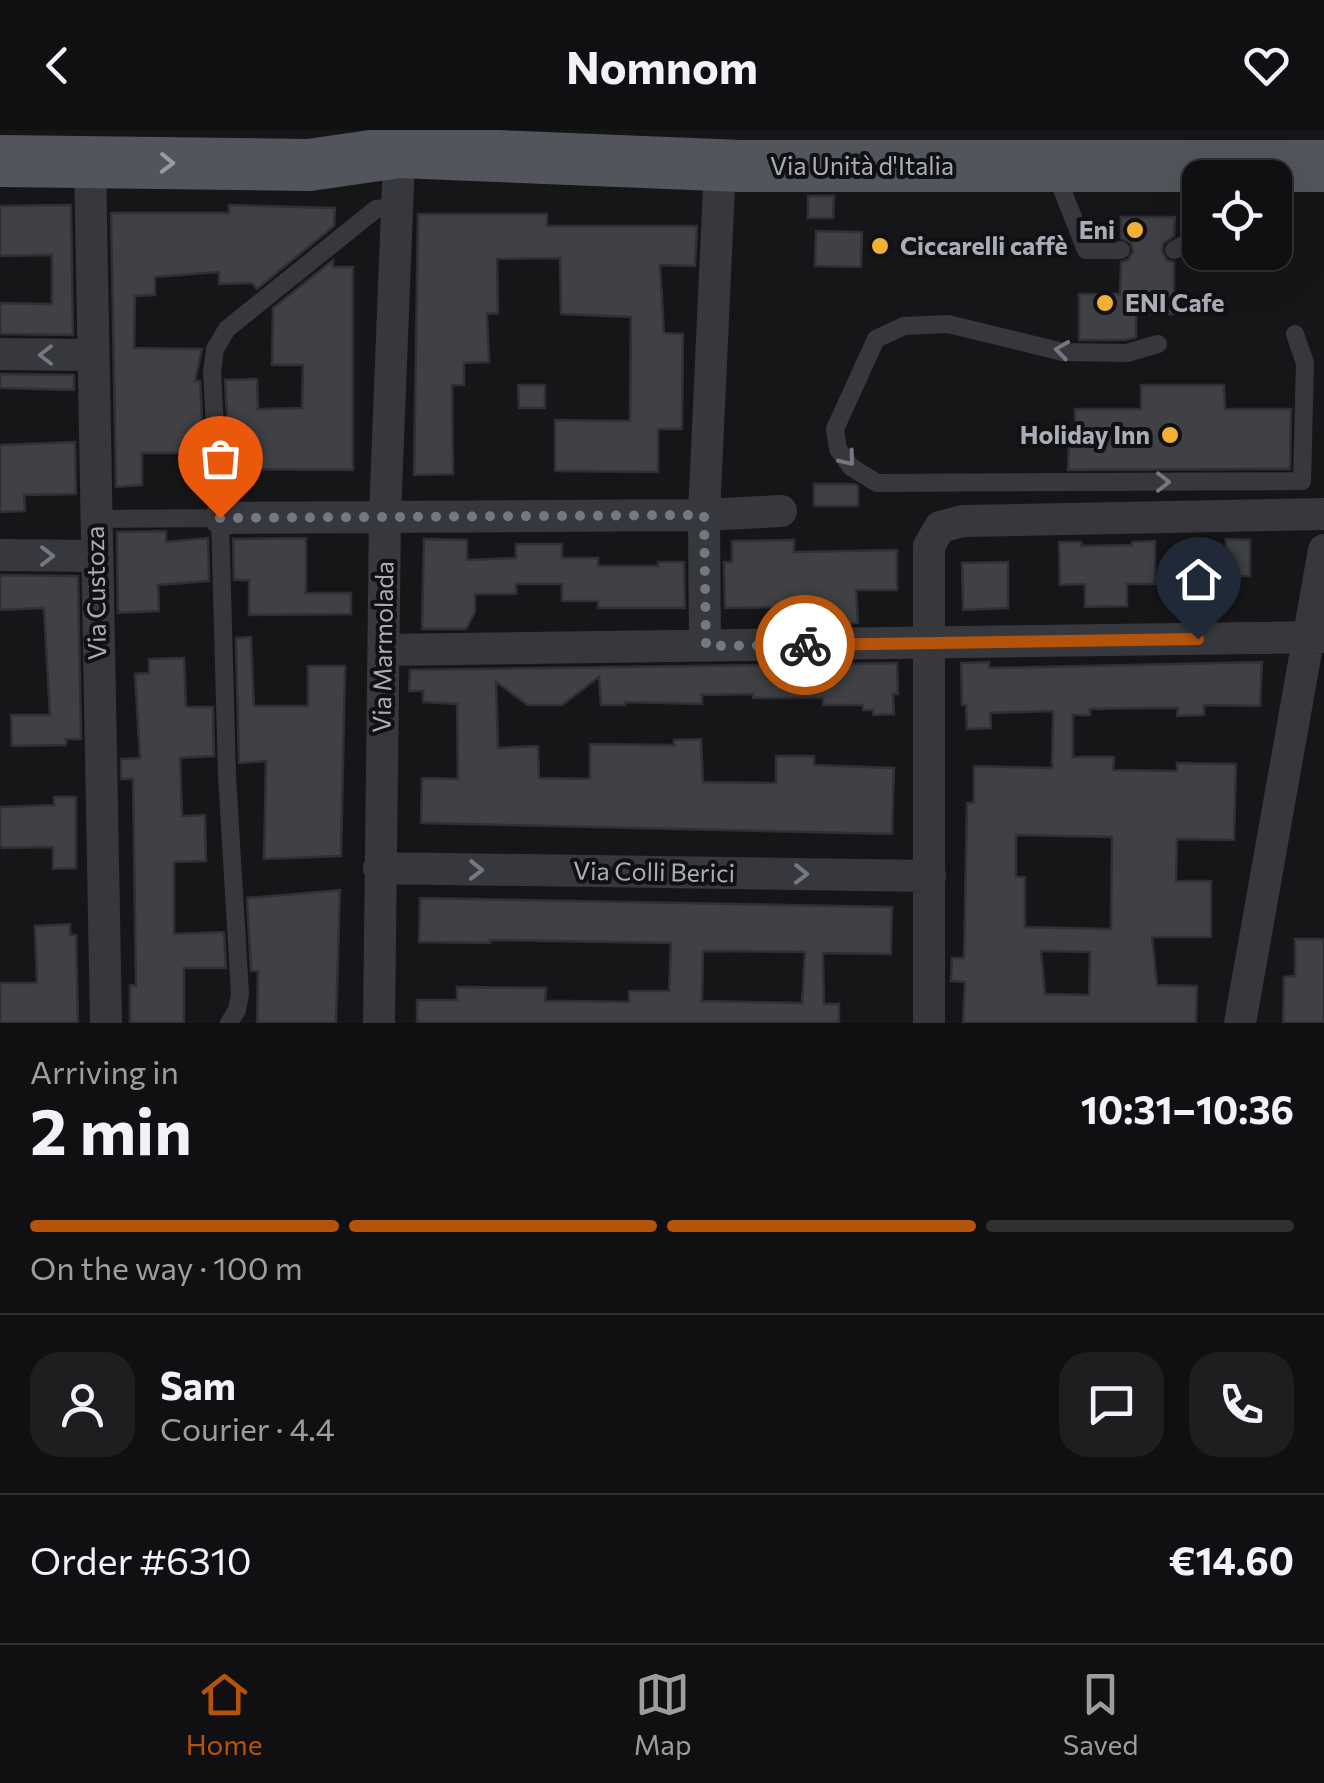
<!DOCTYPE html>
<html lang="en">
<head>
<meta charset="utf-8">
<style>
	body { margin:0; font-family:Commissioner,sans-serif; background:#1e1e20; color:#f1f3f6; height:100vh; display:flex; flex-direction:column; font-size:38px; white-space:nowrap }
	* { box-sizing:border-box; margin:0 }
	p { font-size:32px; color:#9c9d9f }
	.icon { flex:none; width:55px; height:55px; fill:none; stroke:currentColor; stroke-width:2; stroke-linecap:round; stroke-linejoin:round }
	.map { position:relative; height:893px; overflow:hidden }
	.sheet { display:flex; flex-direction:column; background:#101012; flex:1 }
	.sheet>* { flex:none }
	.tools { position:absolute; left:1182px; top:30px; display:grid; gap:20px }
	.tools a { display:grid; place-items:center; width:110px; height:110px; border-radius:20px; background:#101012; box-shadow:0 10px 40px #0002,0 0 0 2px #303032; font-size:50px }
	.pin { position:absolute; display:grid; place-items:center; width:85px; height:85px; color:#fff; margin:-102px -42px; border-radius:50% 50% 50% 0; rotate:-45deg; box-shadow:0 0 10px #0007 }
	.pin .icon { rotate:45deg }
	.courier { position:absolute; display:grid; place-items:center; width:100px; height:100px; margin:-50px; border:8px solid #b45309; border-radius:50%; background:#fff; color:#222; box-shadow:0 2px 12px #0007 }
	.head em { font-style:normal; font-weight:700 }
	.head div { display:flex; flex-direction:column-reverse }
	.head { display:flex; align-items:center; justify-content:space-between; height:170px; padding:0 30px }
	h1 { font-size:65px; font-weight:700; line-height:75px }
	.bar { display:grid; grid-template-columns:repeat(4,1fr); gap:15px 10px; align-content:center; height:120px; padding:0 30px }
	.bar i { height:12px; border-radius:8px; background:#303032 }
	.bar .on { background:#b45309 }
	.bar p { grid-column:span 4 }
	.line { display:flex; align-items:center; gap:25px; padding:0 30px; border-top:2px solid #303032 }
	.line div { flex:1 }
	.round { display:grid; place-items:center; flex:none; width:105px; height:105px; border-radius:30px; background:#1e1e20 }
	header { display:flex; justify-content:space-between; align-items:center; height:130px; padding:0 30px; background:#101012; font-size:45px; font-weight:700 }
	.tabs { display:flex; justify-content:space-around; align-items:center; height:140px; border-top:2px solid #303032; background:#101012; font-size:28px; color:#9c9d9f }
	.tabs a { display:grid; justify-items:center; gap:5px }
	.tabs .on { color:#b45309 }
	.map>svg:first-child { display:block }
	.building { fill:#404145; stroke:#303034; stroke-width:2.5; fill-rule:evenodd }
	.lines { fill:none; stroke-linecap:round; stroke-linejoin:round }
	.service { stroke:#37383d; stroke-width:18 }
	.minor { stroke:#37383d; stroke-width:32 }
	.primary { stroke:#53555c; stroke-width:52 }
	.oneway { stroke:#979ba6 }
	.oneway2 { stroke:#757881 }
	.done { stroke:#757880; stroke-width:10; stroke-dasharray:0 18 }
	.route { stroke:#b45309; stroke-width:12 }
	.poi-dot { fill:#f2b134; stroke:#111113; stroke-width:4 }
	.labels { text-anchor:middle; stroke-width:8; stroke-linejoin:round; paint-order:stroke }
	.street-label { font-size:25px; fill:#a8adb8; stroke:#111113 }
	.poi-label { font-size:25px; font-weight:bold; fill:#a8adb8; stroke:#111113; text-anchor:end }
</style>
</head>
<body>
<header><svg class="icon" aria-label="back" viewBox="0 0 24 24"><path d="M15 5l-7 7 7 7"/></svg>Nomnom<svg class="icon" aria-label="heart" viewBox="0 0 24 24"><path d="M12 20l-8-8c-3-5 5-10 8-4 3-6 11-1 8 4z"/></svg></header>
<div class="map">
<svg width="1324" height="893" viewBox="0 0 1324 893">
	<rect width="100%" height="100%" fill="#161618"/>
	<path class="building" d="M 808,66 L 834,66 L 833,88 L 808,88 Z
		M 59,75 L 71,75 L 73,205 L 0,204 L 0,173 L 52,174 L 52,125 L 0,126 L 0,76 Z
		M 229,75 L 335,78 L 334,96 L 257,159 L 252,153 L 219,154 L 219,142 L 155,147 L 155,165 L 135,166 L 134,218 L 202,219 L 195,251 L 200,251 L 205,339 L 193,339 L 193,323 L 142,323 L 142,355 L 116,357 L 111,83 L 229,83 Z
		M 418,84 L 547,84 L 547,96 L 697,96 L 695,136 L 660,135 L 664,203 L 683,204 L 682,299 L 658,299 L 658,342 L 555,341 L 555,290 L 630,291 L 631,187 L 561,184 L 560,128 L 497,129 L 498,183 L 487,184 L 489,232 L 464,233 L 464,255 L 452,255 L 453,344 L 414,345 Z
		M 1121,87 L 1175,87 L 1174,106 L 1164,113 L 1162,121 L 1167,130 L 1174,132 L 1174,184 L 1136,184 L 1136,207 L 1125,210 L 1079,210 L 1079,164 L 1120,164 L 1121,132 L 1128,130 L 1133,121 L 1131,113 L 1121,108 Z
		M 816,101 L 862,102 L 861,137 L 815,136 Z
		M 333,130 L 333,137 L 353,137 L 353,340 L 230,339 L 225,250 L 257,249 L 258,279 L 302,278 L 303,235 L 272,235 L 273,178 Z
		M 0,244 L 74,245 L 74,260 L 0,258 Z
		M 518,255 L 545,255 L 545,278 L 519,278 Z
		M 1141,255 L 1224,255 L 1225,279 L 1291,279 L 1290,339 L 1068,340 L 1069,308 L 1075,308 L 1075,279 L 1141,279 Z
		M 75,312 L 76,364 L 24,365 L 25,381 L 0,382 L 0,315 Z
		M 814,354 L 854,354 L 858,356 L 858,376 L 814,376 Z
		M 166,401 L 166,412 L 208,408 L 209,451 L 158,455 L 159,481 L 118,483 L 117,402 Z
		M 306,408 L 306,463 L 351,463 L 351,484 L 249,485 L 249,450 L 234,450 L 233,409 Z
		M 424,409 L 467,410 L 467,430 L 516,428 L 516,414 L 562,414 L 562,428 L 598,428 L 598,436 L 658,436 L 658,432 L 684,432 L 685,478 L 598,478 L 598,471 L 562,471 L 562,454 L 516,454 L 516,464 L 475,464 L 475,482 L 466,499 L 422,499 Z
		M 1226,409 L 1250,410 L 1250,446 L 1226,446 Z
		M 794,410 L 794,422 L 897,420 L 897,460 L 856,460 L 858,493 L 791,494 L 791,477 L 725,478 L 724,432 L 732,432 L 732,411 Z
		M 1155,411 L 1155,454 L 1127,454 L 1127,476 L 1085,477 L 1085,454 L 1060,455 L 1059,412 L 1081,412 L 1081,416 L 1132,415 L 1132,412 Z
		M 1008,432 L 1008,478 L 963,480 L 962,433 Z
		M 0,445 L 78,446 L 81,609 L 66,609 L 66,615 L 12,616 L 11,585 L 50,585 L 44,478 L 0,480 Z
		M 251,507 L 254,576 L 308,576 L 308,536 L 345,536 L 341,726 L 264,729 L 266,631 L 239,633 L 236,508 Z
		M 184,528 L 186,577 L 213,577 L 214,626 L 180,628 L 182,686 L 205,685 L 206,731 L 174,732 L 174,804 L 224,802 L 226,838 L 184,838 L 184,893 L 130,893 L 130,855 L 136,856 L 133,649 L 121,649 L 121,629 L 140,628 L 135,544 L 149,543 L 149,529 Z
		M 989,532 L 989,538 L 1262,532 L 1260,576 L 1204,575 L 1204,585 L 1177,586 L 1178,578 L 1146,578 L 1090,579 L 1090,585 L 1073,585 L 1073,627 L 1114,627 L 1113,640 L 1177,641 L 1177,633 L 1236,634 L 1234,710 L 1177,709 L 1176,751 L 1211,751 L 1211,807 L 1152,807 L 1157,855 L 1197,856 L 1196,893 L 963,893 L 965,852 L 951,851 L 952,828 L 964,828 L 967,673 L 974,673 L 974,636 L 1052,638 L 1053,581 L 990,583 L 991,598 L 967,599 L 966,575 L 962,575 L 961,533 ZM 1016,705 L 1112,707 L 1111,799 L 1025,797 L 1025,747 L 1016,747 ZM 1041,821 L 1090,822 L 1089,865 L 1045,864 Z
		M 897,533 L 898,564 L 893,564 L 894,584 L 873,585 L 873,580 L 863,580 L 863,575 L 823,575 L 823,568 L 753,568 L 753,564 L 702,565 L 702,574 L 625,572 L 625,575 L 601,575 L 599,547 L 562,575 L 528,575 L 496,552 L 498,618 L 538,616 L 539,648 L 590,649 L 590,614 L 674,615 L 674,610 L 701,609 L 703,652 L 776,653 L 776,626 L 814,626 L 814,635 L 894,638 L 892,704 L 421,693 L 422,648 L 458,649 L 457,574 L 423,572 L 423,561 L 409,561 L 410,540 Z
		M 54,667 L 76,667 L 76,738 L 53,739 L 53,717 L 2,718 L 0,714 L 0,677 L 54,675 Z
		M 340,760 L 336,893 L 257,893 L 258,841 L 251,841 L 247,768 Z
		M 420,768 L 892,777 L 891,824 L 823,823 L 824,874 L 839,874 L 839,893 L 417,893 L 417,870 L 457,870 L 457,857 L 546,858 L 545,871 L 574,871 L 629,872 L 629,861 L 669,861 L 671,813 L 490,810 L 490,813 L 419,812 ZM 703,821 L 805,822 L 802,873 L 702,871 Z
		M 70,794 L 70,805 L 76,805 L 78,893 L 0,893 L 0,853 L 37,853 L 35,796 Z
		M 1295,809 L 1324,809 L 1324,893 L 1283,893 L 1284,847 L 1295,846 Z"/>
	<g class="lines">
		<path class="service" d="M 1055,42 L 1086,120 L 1121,120
			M 1174,120 L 1200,106
			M 1158,214 L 1127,223 L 1063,222 L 948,194 L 904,196 L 876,209 L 835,299 L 838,319 L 851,337 L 877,353 L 1302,351 L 1305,233 L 1295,204
			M 94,389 L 220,388
			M 229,893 L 237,880 L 240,864 L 227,645 L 220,388 L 212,242 L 215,219 L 227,199 L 376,79 L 395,77"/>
		<path class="minor" d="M 90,33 L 106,893
			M 0,224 L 93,225
			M 220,388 L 704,385 L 781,381
			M 0,425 L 95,426
			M 705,516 L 704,385 L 720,35
			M 384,520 L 1324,507
			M 379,738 L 930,746
			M 379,893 L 385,385 L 400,4
			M 929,893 L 929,416 L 940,397 L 963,391 L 1324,384
			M 1240,893 L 1324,420"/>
		<path class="primary" d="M 0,31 L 309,35 L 399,22 L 741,36 L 1324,36"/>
	</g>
	<defs><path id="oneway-chevron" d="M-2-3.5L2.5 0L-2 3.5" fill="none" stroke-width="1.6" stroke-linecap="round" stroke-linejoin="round" transform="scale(2.5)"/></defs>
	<use class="oneway" href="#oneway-chevron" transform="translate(167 33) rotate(1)"/>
	<g class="oneway2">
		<use href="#oneway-chevron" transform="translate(1062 220) rotate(-172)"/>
		<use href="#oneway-chevron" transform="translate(46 225) rotate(-180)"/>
		<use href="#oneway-chevron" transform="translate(848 329) rotate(51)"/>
		<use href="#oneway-chevron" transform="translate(1163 352)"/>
		<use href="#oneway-chevron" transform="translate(47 426)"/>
		<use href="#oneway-chevron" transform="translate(476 740) rotate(1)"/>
		<use href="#oneway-chevron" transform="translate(801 744) rotate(1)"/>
	</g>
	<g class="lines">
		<path class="done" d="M 220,388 L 704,385 L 706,516 L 805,515"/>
		<path class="route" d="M 805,515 L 1198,509"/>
	</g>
	<g class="poi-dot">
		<circle cx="1135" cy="100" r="10"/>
		<circle cx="880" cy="116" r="10"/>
		<circle cx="1105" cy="173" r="10"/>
		<circle cx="1170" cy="305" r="10"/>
	</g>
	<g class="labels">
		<g class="street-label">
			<text x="862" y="45">Via Unità d'Italia</text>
			<text transform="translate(96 463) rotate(-91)" y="9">Via Custoza</text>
			<text transform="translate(383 517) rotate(-89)" y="9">Via Marmolada</text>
			<text transform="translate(654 742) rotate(1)" y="9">Via Colli Berici</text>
		</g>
		<g class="poi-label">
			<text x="1115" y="109">Eni</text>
			<text x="900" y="125" text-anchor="start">Ciccarelli caffè</text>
			<text x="1125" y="182" text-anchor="start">ENI Cafe</text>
			<text x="1150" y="314">Holiday Inn</text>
		</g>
	</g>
</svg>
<div class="tools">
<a><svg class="icon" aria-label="locate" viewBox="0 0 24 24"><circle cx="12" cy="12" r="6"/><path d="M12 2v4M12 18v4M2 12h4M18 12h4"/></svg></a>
</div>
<div class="pin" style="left:220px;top:388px;background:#ea580c"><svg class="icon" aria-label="bag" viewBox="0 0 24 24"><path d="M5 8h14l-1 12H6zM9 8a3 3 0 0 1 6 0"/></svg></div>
<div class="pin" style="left:1198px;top:509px;background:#1f2937"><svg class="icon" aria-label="home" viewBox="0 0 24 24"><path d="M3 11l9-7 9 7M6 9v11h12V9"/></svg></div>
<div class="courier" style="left:805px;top:515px"><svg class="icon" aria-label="bike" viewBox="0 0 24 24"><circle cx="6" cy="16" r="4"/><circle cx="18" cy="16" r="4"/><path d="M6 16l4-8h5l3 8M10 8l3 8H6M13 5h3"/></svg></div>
</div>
<section class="sheet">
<div class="head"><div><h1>2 min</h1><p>Arriving in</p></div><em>10:31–10:36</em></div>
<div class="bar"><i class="on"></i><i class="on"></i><i class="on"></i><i></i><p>On the way · 100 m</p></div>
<div class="line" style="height:180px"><a class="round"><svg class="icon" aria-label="person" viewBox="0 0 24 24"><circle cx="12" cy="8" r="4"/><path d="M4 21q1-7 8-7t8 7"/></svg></a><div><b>Sam</b><p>Courier · 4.4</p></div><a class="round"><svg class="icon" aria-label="chat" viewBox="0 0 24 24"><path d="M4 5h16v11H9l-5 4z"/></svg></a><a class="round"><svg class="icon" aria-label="phone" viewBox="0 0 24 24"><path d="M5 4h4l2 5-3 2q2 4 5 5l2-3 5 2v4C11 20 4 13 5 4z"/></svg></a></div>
<div class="line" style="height:130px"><div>Order #6310</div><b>€14.60</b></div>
</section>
<nav class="tabs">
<a class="on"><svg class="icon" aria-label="home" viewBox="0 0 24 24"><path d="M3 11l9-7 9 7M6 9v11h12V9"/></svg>Home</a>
<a><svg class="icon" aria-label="map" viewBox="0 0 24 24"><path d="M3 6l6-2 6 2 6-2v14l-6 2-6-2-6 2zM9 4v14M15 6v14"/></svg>Map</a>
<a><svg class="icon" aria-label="saved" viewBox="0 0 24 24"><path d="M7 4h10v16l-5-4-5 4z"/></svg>Saved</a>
</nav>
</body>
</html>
